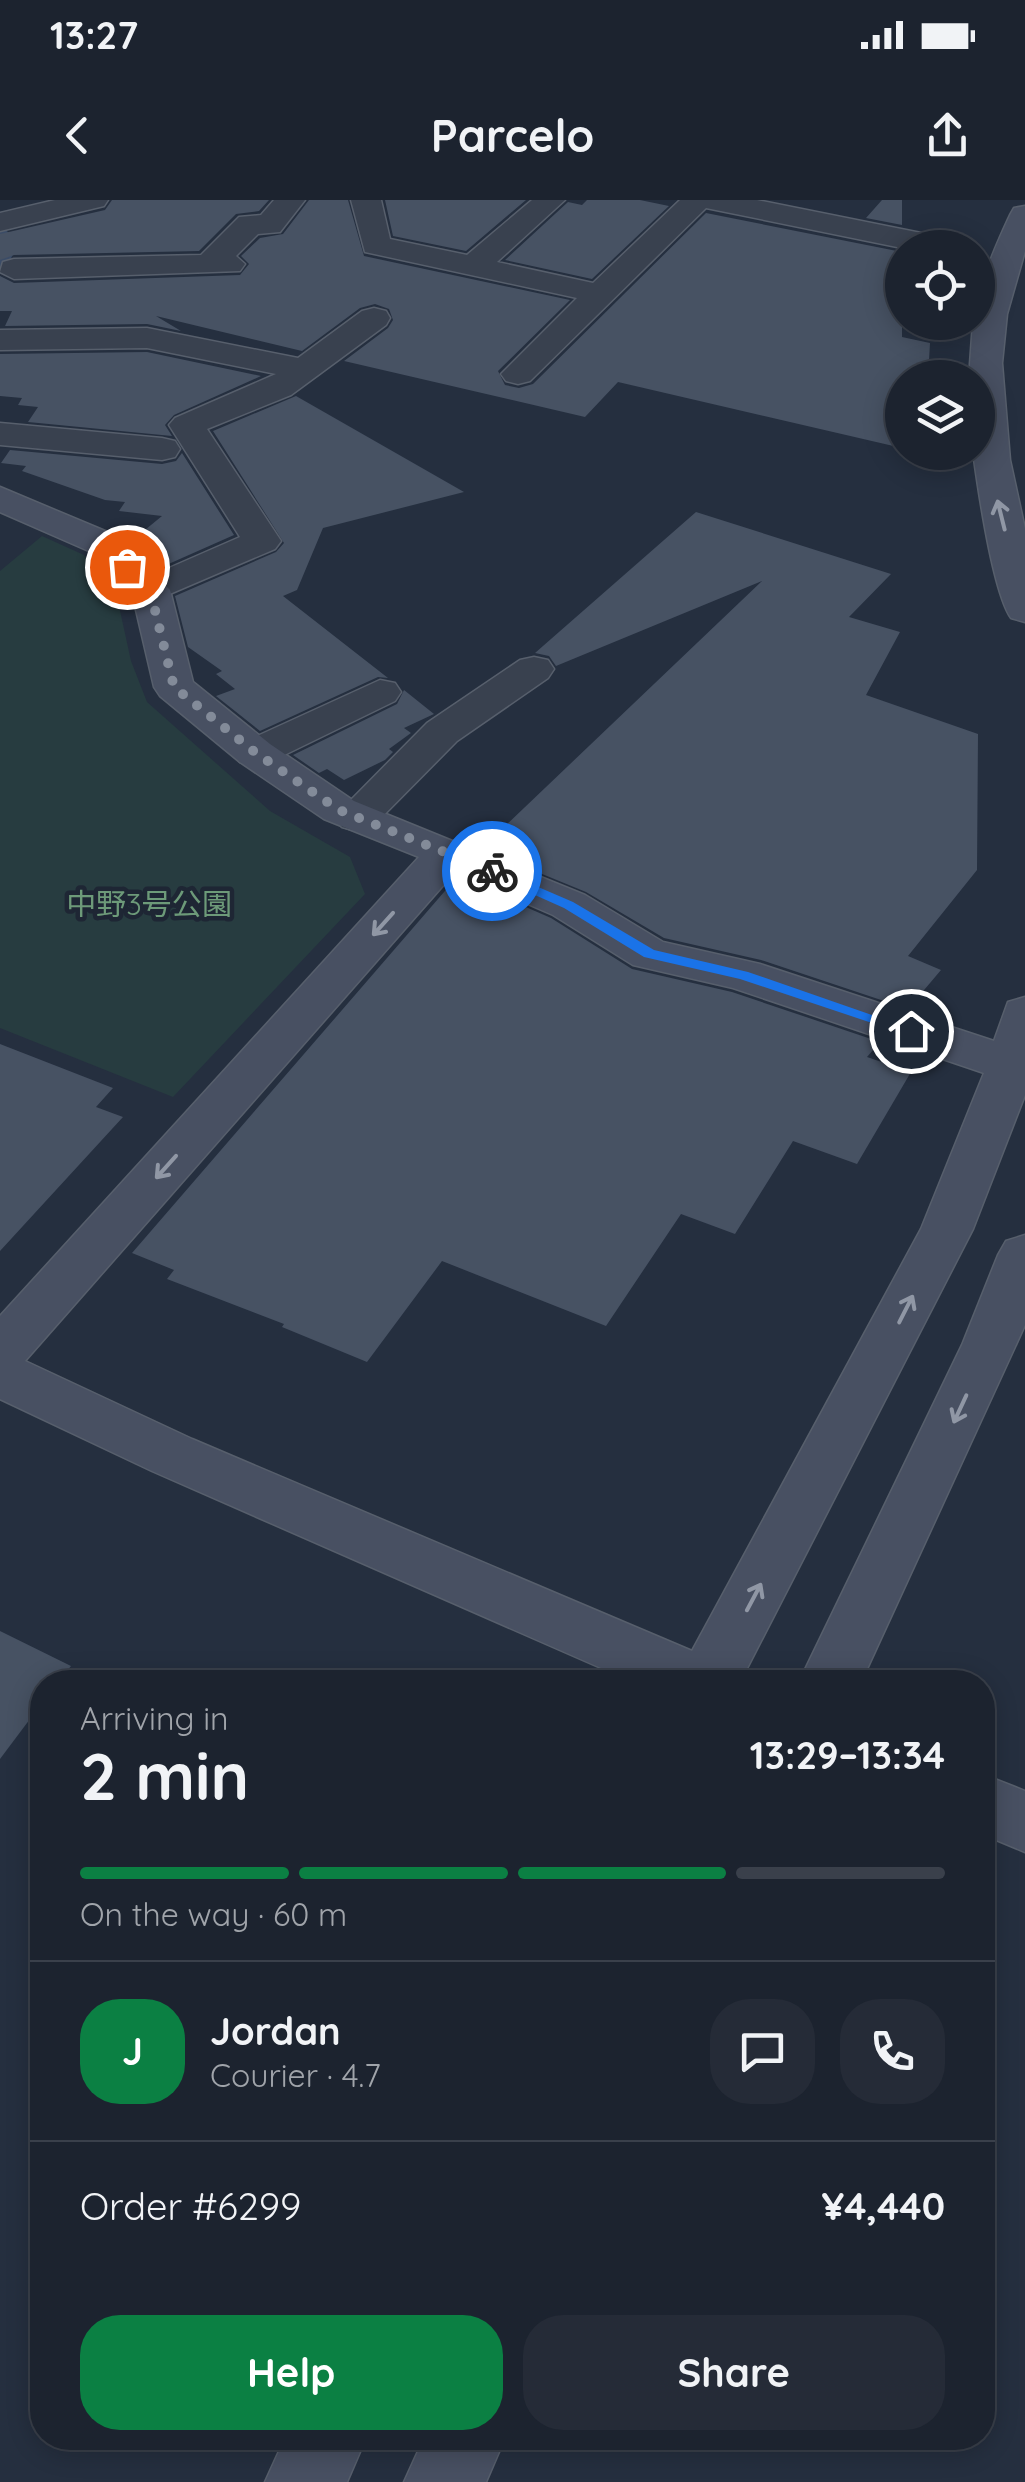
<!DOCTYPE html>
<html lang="en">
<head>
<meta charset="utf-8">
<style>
	body { margin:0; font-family:Quicksand,"Noto Sans JP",sans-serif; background:#252b37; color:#f1f3f6; height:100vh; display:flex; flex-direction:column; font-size:38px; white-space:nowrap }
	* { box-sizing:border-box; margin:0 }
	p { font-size:32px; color:#a0a4aa }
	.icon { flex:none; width:55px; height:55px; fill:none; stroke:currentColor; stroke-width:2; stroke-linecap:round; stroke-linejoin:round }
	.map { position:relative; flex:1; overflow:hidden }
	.drawer { position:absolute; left:30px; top:1470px; width:965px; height:780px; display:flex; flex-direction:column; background:#1c232f; border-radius:40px; box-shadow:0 5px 25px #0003,0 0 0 2px #3a404b }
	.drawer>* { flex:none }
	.buttons { position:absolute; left:885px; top:30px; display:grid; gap:20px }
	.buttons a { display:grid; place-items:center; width:110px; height:110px; border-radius:50%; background:#1c232f; box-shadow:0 5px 25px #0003,0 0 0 2px #3a404b; font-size:50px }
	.pin { position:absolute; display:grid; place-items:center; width:85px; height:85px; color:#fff; margin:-42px; border:5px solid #fff; border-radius:50%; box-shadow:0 2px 10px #0007 }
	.courier { position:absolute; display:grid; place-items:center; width:100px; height:100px; margin:-50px; border:8px solid #1a73e8; border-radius:50%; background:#fff; color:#222; box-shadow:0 2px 12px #0007 }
	.head em { font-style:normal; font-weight:700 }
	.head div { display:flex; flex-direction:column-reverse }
	.head { display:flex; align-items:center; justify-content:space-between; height:170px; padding:0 50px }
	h1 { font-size:65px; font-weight:700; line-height:75px }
	.bar { display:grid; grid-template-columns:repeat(4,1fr); gap:15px 10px; align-content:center; height:120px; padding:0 50px }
	.bar i { height:12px; border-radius:8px; background:#3a404b }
	.bar .selected { background:#0b8043 }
	.bar p { grid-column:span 4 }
	.line { display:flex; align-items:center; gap:25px; padding:0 50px; border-top:2px solid #3a404b }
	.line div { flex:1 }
	.round { display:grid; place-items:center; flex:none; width:105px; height:105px; border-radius:40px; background:#252b37 }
	.primary-button { display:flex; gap:20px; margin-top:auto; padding:20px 50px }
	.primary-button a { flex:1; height:115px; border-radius:40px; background:#0b8043; color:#fff; font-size:40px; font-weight:700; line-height:115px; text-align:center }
	.primary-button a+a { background:#252b37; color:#f1f3f6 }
	.status { display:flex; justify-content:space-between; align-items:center; height:70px; padding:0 50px; background:#1c232f; direction:ltr }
	.status svg { height:28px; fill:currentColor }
	header { display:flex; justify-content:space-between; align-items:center; height:130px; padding:0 50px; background:#1c232f; font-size:45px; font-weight:700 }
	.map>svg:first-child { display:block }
	.green { fill:#273c40 }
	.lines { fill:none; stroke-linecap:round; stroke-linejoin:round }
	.stream { fill:#3b4c67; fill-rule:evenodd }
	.building { fill:#475263 }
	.street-casing { stroke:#575f6c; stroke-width:3 }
	.secondary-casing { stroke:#575f6c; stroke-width:3 }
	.street { fill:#39414f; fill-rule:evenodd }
	.secondary { fill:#485062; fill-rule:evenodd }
	.oneway { stroke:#9097a5 }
	.route { fill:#1a73e8 }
	.done { stroke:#838b99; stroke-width:10; stroke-dasharray:0 18 }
	.labels { text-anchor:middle; stroke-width:9; stroke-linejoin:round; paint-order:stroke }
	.park-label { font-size:30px; fill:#6d9a79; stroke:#1e2634 }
</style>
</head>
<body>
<div class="status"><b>13:27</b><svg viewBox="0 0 49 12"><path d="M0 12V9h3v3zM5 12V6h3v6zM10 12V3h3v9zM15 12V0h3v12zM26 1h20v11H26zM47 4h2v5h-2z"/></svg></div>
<header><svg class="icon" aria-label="back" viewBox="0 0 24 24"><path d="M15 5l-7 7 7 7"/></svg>Parcelo<svg class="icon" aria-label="share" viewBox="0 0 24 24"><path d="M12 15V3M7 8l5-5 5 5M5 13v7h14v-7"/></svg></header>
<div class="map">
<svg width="1025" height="2282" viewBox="0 0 1025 2282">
	<rect width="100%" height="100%" fill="#252f3f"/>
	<path class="green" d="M 42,336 L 84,355 L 119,406 L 131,461 L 147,502 L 270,611 L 350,657 L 365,694 L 173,897 L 0,828 L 0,371 Z"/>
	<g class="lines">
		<path class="stream" d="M 0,26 L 20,41 L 6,68 L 0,71 L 0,57 L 8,42 L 0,35 Z"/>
	</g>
	<path class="building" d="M 112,0 L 269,0 L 259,11 L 236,14 L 199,51 L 14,55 L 0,60 L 0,34 L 105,10 Z
		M 309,0 L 348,0 L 364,56 L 570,100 L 498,171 L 505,185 L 519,188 L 533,184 L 706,13 L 902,52 L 902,137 L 930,143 L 928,178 L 902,178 L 902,248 L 618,182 L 585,217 L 344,161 L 388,128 L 393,120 L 389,109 L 375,104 L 360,108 L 302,151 L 156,116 L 181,131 L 147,124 L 5,126 L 12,111 L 0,111 L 0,76 L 14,83 L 240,75 L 249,64 L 241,56 L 260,38 L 283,34 Z
		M 385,0 L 526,0 L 466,51 L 393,36 Z
		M 587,0 L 640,0 L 669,6 L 592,79 L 505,60 L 568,2 L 582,5 Z
		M 882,0 L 902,0 L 902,25 L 866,18 Z
		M 147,152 L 261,176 L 174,215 L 165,225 L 172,236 L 28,222 L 38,207 L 18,205 L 22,198 L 0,196 L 0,154 Z
		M 296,196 L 464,292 L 323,328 L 297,390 L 283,396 L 388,478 L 378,477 L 260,531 L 216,496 L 235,489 L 216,474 L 222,471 L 188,447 L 175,396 L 276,352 L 284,343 L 213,231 Z
		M 10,250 L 162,264 L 176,261 L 182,253 L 234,335 L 155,370 L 129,343 L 162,316 L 119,311 L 125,302 L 105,300 L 22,271 L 26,266 L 1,263 Z
		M 696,312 L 891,374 L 849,417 L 900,432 L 866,495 L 978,534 L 977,670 L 908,756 L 941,770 L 908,809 L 761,760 L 664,738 L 586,692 L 481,649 L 762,381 L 556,466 L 549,456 L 535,453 Z
		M 101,367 L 129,395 L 132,407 L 89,377 Z
		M 404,490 L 434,514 L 404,528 L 411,533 L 389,549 L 393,552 L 385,560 L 344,580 L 327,569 L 319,573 L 293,555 L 397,504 Z
		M 457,677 L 551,718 L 632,769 L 732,792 L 880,842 L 867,857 L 911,872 L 857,964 L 793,941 L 735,1034 L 681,1014 L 606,1126 L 442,1061 L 367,1162 L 282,1127 L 284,1124 L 167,1079 L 174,1070 L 132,1053 Z
		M 0,844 L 113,888 L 96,907 L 123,917 L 0,1051 Z
		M 0,1431 L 71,1466 L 58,1482 L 42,1482 L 42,1503 L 0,1559 Z"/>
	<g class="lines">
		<defs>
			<path id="street" d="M 55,0 L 108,0 L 104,6 L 0,31 L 0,13 Z
				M 274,0 L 305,0 L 280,32 L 258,34 L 236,56 L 245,64 L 240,71 L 14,79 L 0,72 L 3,62 L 14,59 L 201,55 L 239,17 L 261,15 Z
				M 351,0 L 381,0 L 390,39 L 467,55 L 532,0 L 565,0 L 497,62 L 593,83 L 680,0 L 757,0 L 951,39 L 962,41 L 966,48 L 902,48 L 706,8 L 530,181 L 518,184 L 506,181 L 501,174 L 577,98 L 365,52 Z
				M 374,108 L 386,111 L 390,118 L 386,125 L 291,195 L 207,229 L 281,341 L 275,349 L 151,402 L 137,398 L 132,390 L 137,382 L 240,337 L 169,225 L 175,218 L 276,174 L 147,148 L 0,150 L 0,130 L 147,128 L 298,158 L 362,111 Z
				M 0,223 L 162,238 L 175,241 L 180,249 L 175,257 L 162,260 L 0,245 Z
				M 534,457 L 548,460 L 554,469 L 548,478 L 457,541 L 372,627 L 357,631 L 342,627 L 335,618 L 342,609 L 427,523 L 520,460 Z
				M 380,480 L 395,483 L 401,492 L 395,501 L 270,562 L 255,566 L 240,562 L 234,553 L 240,544 Z"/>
			<path id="secondary" d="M 1025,6 L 1025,51 L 1007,114 L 1002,163 L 1010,260 L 1025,329 L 1025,422 L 1011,418 C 993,392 978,288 973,252 L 978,252 L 978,178 L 969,178 L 973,122 L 978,122 C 978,83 994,50 1010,15 L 1014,8 Z
				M 0,287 L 117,336 L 170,390 L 193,482 L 270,544 L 354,601 L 585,695 L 663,742 L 760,764 L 994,841 L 1008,802 L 1025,797 L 1025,895 L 973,1029 L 740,1482 L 633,1482 L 152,1271 L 0,1199 L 0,1116 L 419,657 L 324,619 L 240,562 L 160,496 L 154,487 L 132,393 L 91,352 L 0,312 ZM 455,672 L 553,715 L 633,765 L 733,788 L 984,873 L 921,1029 L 692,1451 L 192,1239 L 25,1161 Z
				M 1025,1035 L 1025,1125 L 861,1482 L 799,1482 L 962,1145 L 998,1055 L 1006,1041 Z
				M 982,1574 L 1025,1591 L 1025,1652 L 982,1634 Z
				M 285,2238 L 366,2238 L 347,2282 L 265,2282 Z
				M 424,2238 L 505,2238 L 486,2282 L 404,2282 Z"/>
		</defs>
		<use href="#street" class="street-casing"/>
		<use href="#secondary" class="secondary-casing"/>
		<use href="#street" class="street"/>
		<use href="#secondary" class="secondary"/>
	</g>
	<defs><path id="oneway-shaft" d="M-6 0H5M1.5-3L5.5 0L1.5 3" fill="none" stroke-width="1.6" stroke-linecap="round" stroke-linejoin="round" transform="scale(2.5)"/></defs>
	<g class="oneway">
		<use href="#oneway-shaft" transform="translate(1001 315) rotate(-104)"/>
		<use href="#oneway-shaft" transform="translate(383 724) rotate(132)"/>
		<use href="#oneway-shaft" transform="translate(166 967) rotate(132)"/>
		<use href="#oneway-shaft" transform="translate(906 1109) rotate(-63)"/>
		<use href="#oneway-shaft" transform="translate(960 1209) rotate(115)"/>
		<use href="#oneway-shaft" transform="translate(754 1397) rotate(-62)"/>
	</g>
	<path class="route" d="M 492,667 L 573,702 L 654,750 L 748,772 L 918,831 L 911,836 L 740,779 L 644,757 L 564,708 L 488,674 L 486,671 Z"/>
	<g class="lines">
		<path class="done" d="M 127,367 L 150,390 L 174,487 L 256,553 L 339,610 L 492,671"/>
	</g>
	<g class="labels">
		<g class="park-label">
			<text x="149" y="715">中野3号公園</text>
		</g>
	</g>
</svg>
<div class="buttons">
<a><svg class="icon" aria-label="locate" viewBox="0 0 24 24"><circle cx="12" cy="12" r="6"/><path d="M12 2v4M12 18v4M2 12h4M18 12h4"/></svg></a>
<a><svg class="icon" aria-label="layers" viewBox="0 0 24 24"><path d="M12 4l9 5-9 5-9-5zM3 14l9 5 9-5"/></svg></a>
</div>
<div class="pin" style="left:127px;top:367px;background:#ea580c"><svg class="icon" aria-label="bag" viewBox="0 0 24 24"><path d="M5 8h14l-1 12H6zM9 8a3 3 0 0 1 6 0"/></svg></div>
<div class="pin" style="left:911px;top:831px;background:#1f2937"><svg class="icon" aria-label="home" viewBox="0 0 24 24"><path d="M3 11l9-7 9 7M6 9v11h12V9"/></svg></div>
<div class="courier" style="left:492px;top:671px"><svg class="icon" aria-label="bike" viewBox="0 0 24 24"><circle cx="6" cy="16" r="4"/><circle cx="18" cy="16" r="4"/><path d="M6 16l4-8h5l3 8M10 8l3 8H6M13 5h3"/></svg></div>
<section class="drawer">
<div class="head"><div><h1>2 min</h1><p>Arriving in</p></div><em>13:29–13:34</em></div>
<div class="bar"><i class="selected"></i><i class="selected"></i><i class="selected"></i><i></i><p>On the way · 60 m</p></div>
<div class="line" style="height:180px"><b class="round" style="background:#0b8043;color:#fff">J</b><div><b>Jordan</b><p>Courier · 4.7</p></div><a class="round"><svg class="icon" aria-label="chat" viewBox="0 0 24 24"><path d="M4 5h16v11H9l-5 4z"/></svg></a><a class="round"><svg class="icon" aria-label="phone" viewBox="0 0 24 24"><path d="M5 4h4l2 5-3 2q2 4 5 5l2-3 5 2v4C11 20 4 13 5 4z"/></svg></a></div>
<div class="line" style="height:130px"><div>Order #6299</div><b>¥4,440</b></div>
<div class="primary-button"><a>Help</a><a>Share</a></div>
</section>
</div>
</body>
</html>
